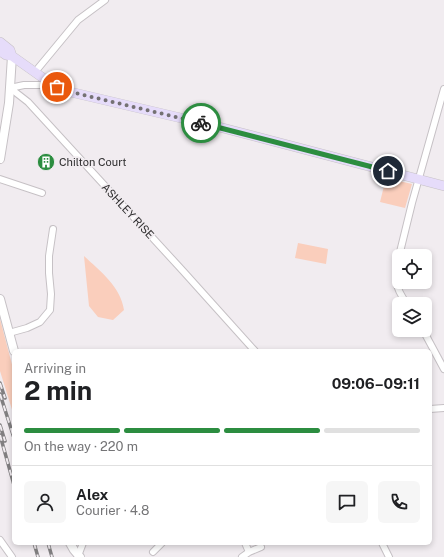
<!DOCTYPE html>
<html lang="en">
<head>
<meta charset="utf-8">
<style>
	body { margin:0; font-family:"Public Sans",sans-serif; background:#f6f6f6; color:#202124; height:100vh; display:flex; flex-direction:column; font-size:15px; white-space:nowrap }
	* { box-sizing:border-box; margin:0 }
	p { font-size:13px; color:#757577 }
	.icon { flex:none; width:22px; height:22px; fill:none; stroke:currentColor; stroke-width:2; stroke-linecap:round; stroke-linejoin:round }
	.map { position:relative; flex:1; overflow:hidden }
	.side { position:absolute; left:12px; top:349px; width:420px; height:196px; display:flex; flex-direction:column; background:#fff; border-radius:6px; box-shadow:0 2px 6px #0003 }
	.side>* { flex:none }
	.fabs { position:absolute; left:392px; top:249px; display:grid; gap:8px }
	.fabs a { display:grid; place-items:center; width:40px; height:40px; border-radius:6px; background:#fff; box-shadow:0 2px 6px #0003; font-size:20px }
	.pin { position:absolute; display:grid; place-items:center; width:34px; height:34px; color:#fff; margin:-17px; border:2px solid #fff; border-radius:50%; box-shadow:0 1px 4px #0007 }
	.courier { position:absolute; display:grid; place-items:center; width:40px; height:40px; margin:-20px; border:3px solid #2c8d40; border-radius:50%; background:#fff; color:#222; box-shadow:0 1px 5px #0007 }
	.summary em { font-style:normal; font-weight:700 }
	.summary div { display:flex; flex-direction:column-reverse }
	.summary { display:flex; align-items:center; justify-content:space-between; height:68px; padding:0 12px }
	h1 { font-size:26px; font-weight:700; line-height:30px }
	.bar { display:grid; grid-template-columns:repeat(4,1fr); gap:6px 4px; align-content:center; height:48px; padding:0 12px }
	.bar i { height:5px; border-radius:3px; background:#e0e0e0 }
	.bar .active { background:#2c8d40 }
	.bar p { grid-column:span 4 }
	.line { display:flex; align-items:center; gap:10px; padding:0 12px; border-top:1px solid #e0e0e0 }
	.line div { flex:1 }
	.round { display:grid; place-items:center; flex:none; width:42px; height:42px; border-radius:6px; background:#f6f6f6 }
	.map>svg:first-child { display:block }
	.green { fill:#facebc }
	.lines { fill:none; stroke-linecap:round; stroke-linejoin:round }
	.minor-casing { stroke:#c6c1c5; stroke-width:8 }
	.tertiary-casing { stroke:#c6c1c5; stroke-width:10 }
	.secondary-casing { stroke:#c6c1c5; stroke-width:10 }
	.minor { stroke:#fff; stroke-width:6 }
	.tertiary { stroke:#fff; stroke-width:8 }
	.secondary { stroke:#e6dcfa; stroke-width:9 }
	.rail-casing { stroke:#817f81; stroke-width:3.5 }
	.rail { stroke:#f1ecf0; stroke-width:2; stroke-dasharray:6; stroke-linecap:butt }
	.done { stroke:#747173; stroke-width:4; stroke-dasharray:0 7.2 }
	.route { stroke:#2c8d40; stroke-width:5 }
	.labels { text-anchor:middle; stroke-width:3.5; stroke-linejoin:round; paint-order:stroke }
	.poi-label { font-size:11px; fill:#302f30; stroke:#f1ecf0; text-anchor:start }
	.street-label { font-size:11px; fill:#302f30; stroke:#f1ecf0 }
</style>
</head>
<body>
<div class="map">
<svg width="444" height="557" viewBox="0 0 444 557">
	<rect width="100%" height="100%" fill="#f1ecf0"/>
	<path class="green" d="M 386,178 L 412,184 L 405,208 L 380,202 Z
		M 298,243 L 328,249 L 326,264 L 295,258 Z
		M 84,256 C 100,271 121,287 124,310 L 113,320 L 98,317 L 89,306 Z
		M 0,319 L 14,372 L 14,416 L 0,371 Z"/>
	<g class="lines">
		<defs>
			<path id="minor" d="M 35,72 L 78,20 L 105,0
				M 10,88 L 28,102 L 183,271 L 255,351
				M 10,88 L 24,85 L 52,85
				M 0,179 L 42,193
				M 399,256 L 412,203 L 444,89
				M 399,258 C 394,278 394,286 407,304
				M 423,330 L 444,369
				M 9,333 L 27,328 L 40,322 L 50,310 L 51,294 L 49,273 L 49,256 L 53,229
				M 430,409 L 444,408
				M 0,540 L 12,557
				M 245,543 L 249,552
				M 382,543 L 389,557
				M 153,552 L 162,543
				M 78,556 L 83,543
				M 242,557 L 249,552 L 261,547"/>
			<path id="tertiary" d="M 0,159 L 9,103 L 12,56
				M 0,299 L 14,351
				M 70,543 L 74,550 L 80,557"/>
			<path id="secondary" d="M 0,42 L 10,50 L 12,56
				M 0,51 L 6,55 L 12,56 L 53,85 L 62,90 L 219,127 L 444,186"/>
		</defs>
		<use href="#minor" class="minor-casing"/>
		<use href="#tertiary" class="tertiary-casing"/>
		<use href="#secondary" class="secondary-casing"/>
		<use href="#minor" class="minor"/>
		<use href="#tertiary" class="tertiary"/>
		<use href="#secondary" class="secondary"/>
		<defs>
			<path id="rail" d="M 0,383 L 5,398
				M 0,394 L 14,438
				M 0,425 L 5,441
				M 0,435 L 14,485
				M 34,543 L 38,557
				M 48,543 L 52,557"/>
		</defs>
		<use href="#rail" class="rail-casing"/>
		<use href="#rail" class="rail"/>
	</g>
	<g class="lines">
		<path class="done" d="M 57,87 L 75,93 L 201,123"/>
		<path class="route" d="M 201,123 L 388,171"/>
	</g>
	<defs>
		<symbol id="building-disc" viewBox="-11 -11 22 22"><circle r="9.5" fill="#2c8d40" stroke="#f1ecf0"/><path d="M-4-6H4V6H1V3H-1V6H-4ZM-2.5-4.3h1.7v1.8h-1.7ZM.8-4.3h1.7v1.8H.8ZM-2.5-1h1.7V.8h-1.7ZM.8-1h1.7V.8H.8Z" fill="#fff"/></symbol>
	</defs>
	<g fill-rule="evenodd">
		<use href="#building-disc" x="36" y="152" width="20" height="20"/>
	</g>
	<g class="labels">
		<g class="poi-label">
			<text x="59" y="166">Chilton Court</text>
		</g>
		<g class="street-label">
			<text transform="translate(128 211) rotate(47)" y="4">ASHLEY RISE</text>
		</g>
	</g>
</svg>
<div class="fabs">
<a><svg class="icon" aria-label="locate" viewBox="0 0 24 24"><circle cx="12" cy="12" r="6"/><path d="M12 2v4M12 18v4M2 12h4M18 12h4"/></svg></a>
<a><svg class="icon" aria-label="layers" viewBox="0 0 24 24"><path d="M12 4l9 5-9 5-9-5zM3 14l9 5 9-5"/></svg></a>
</div>
<div class="pin" style="left:57px;top:87px;background:#ea580c"><svg class="icon" aria-label="bag" viewBox="0 0 24 24"><path d="M5 8h14l-1 12H6zM9 8a3 3 0 0 1 6 0"/></svg></div>
<div class="pin" style="left:388px;top:171px;background:#1f2937"><svg class="icon" aria-label="home" viewBox="0 0 24 24"><path d="M3 11l9-7 9 7M6 9v11h12V9"/></svg></div>
<div class="courier" style="left:201px;top:123px"><svg class="icon" aria-label="bike" viewBox="0 0 24 24"><circle cx="6" cy="16" r="4"/><circle cx="18" cy="16" r="4"/><path d="M6 16l4-8h5l3 8M10 8l3 8H6M13 5h3"/></svg></div>
<section class="side">
<div class="summary"><div><h1>2 min</h1><p>Arriving in</p></div><em>09:06–09:11</em></div>
<div class="bar"><i class="active"></i><i class="active"></i><i class="active"></i><i></i><p>On the way · 220 m</p></div>
<div class="line" style="height:72px"><a class="round"><svg class="icon" aria-label="person" viewBox="0 0 24 24"><circle cx="12" cy="8" r="4"/><path d="M4 21q1-7 8-7t8 7"/></svg></a><div><b>Alex</b><p>Courier · 4.8</p></div><a class="round"><svg class="icon" aria-label="chat" viewBox="0 0 24 24"><path d="M4 5h16v11H9l-5 4z"/></svg></a><a class="round"><svg class="icon" aria-label="phone" viewBox="0 0 24 24"><path d="M5 4h4l2 5-3 2q2 4 5 5l2-3 5 2v4C11 20 4 13 5 4z"/></svg></a></div>
</section>
</div>
</body>
</html>
